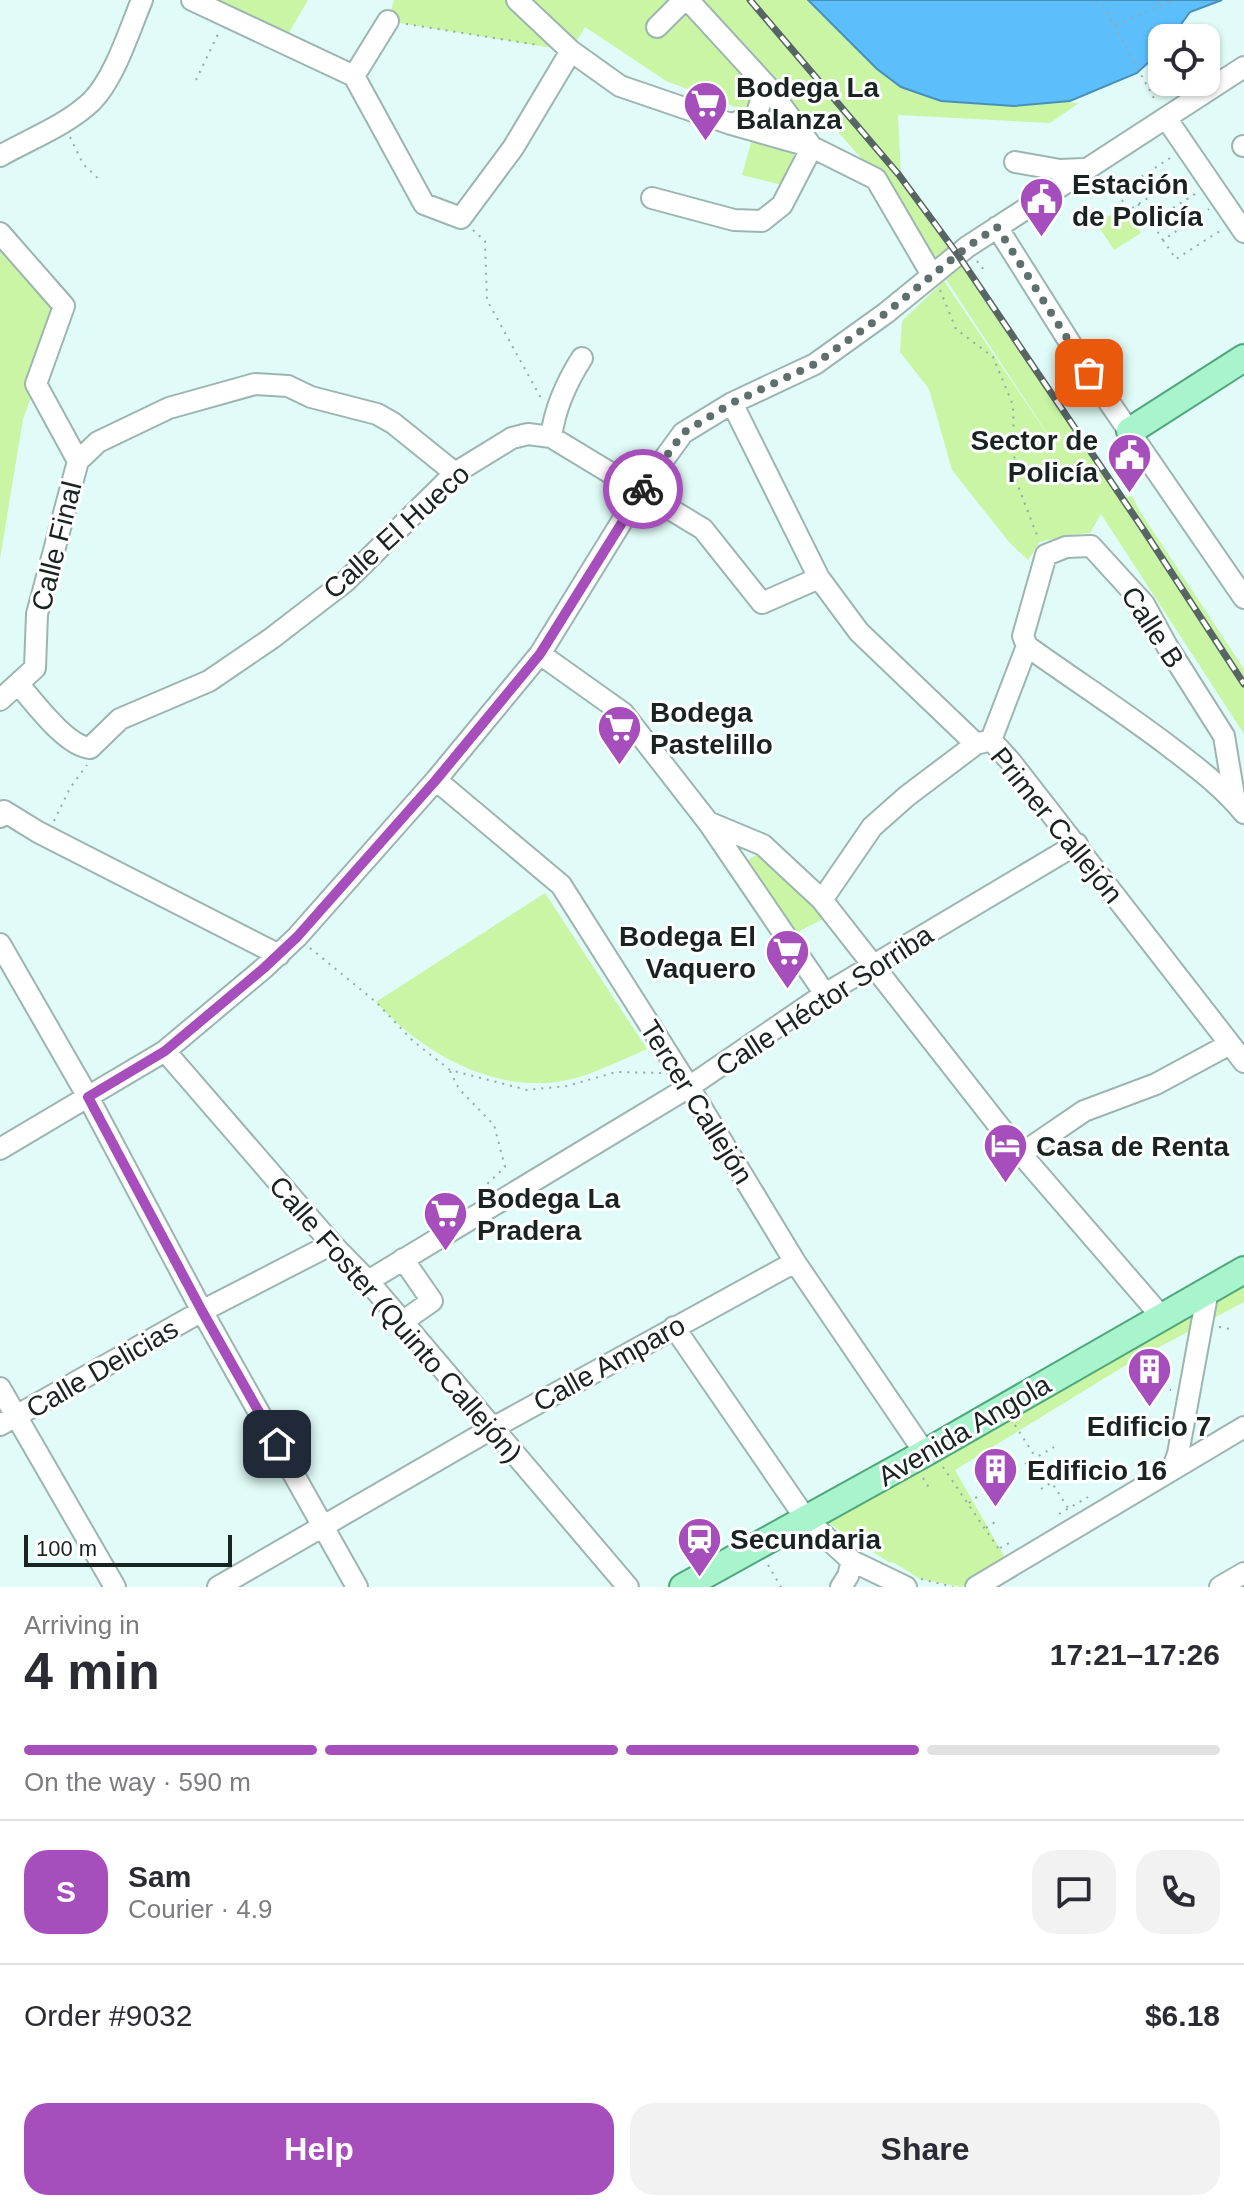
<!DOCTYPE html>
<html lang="en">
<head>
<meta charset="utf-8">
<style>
	body { margin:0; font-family:Arial,sans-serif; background:#f2f2f3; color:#2b2b33; height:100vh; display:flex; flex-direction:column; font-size:30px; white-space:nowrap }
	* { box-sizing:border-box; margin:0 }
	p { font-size:26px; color:#7c7c81 }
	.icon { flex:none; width:44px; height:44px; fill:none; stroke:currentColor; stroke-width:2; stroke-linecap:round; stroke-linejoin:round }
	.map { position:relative; height:1587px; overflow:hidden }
	.panel { display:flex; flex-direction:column; background:#fff; flex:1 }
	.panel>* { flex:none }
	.controls { position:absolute; left:1148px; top:24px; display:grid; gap:16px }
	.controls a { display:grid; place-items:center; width:72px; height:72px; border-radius:16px; background:#fff; box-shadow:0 2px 6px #0004; font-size:40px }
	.scale { position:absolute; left:24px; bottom:20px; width:208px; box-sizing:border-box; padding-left:8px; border:4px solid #192322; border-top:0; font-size:22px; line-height:28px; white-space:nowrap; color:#192322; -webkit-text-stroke:6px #fff; paint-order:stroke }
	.pin { position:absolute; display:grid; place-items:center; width:68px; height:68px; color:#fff; margin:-34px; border-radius:16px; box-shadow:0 4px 12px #0006 }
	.courier { position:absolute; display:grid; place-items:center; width:80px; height:80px; margin:-40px; border:6px solid #a64ebc; border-radius:50%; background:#fff; color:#222; box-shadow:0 2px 10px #0007 }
	.overview em { font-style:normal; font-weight:600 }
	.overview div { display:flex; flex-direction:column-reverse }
	.overview { display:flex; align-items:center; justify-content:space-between; height:136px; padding:0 24px }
	h1 { font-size:52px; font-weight:600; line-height:60px }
	.bar { display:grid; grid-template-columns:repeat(4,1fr); gap:12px 8px; align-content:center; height:96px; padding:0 24px }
	.bar i { height:10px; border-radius:6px; background:#e1e1e2 }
	.bar .on { background:#a64ebc }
	.bar p { grid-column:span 4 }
	.line { display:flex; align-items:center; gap:20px; padding:0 24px; border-top:2px solid #e1e1e2 }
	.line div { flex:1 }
	.round { display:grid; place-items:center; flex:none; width:84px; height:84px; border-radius:24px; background:#f2f2f3 }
	.primary-button { display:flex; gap:16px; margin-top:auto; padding:16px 24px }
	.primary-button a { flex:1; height:92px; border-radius:24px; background:#a64ebc; color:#fff; font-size:32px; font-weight:600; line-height:92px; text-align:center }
	.primary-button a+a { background:#f2f2f3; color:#2b2b33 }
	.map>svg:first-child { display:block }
	.green { fill:#c9f5a5 }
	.water { fill:#5cbefb; stroke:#4890ba; stroke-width:2 }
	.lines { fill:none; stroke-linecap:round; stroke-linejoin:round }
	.minor-casing { stroke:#9cb5b1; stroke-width:24 }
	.major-casing { stroke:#50a67b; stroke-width:30 }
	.path { stroke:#95aaa7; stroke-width:2; stroke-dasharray:2 6; stroke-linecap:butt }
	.minor { stroke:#fff; stroke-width:20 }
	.major { stroke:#a8f4cd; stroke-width:26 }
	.rail-casing { stroke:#576664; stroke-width:7 }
	.rail { stroke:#fff; stroke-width:4; stroke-dasharray:12; stroke-linecap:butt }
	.done { stroke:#5f6f6d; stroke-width:8; stroke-dasharray:0 14.4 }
	.route { stroke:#a64ebc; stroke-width:10 }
	.labels { text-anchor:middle; stroke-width:6; stroke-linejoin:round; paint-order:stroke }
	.poi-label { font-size:28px; font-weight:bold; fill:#192322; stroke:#fff; text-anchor:start }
	.street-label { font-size:28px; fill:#192322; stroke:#fff }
</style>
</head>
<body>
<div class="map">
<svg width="1244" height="1587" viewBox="0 0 1244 1587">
	<rect width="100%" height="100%" fill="#e1fcf8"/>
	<path class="green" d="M 192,0 L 308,0 L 283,43 Z
		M 394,0 L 806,0 L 888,78 L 930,92 L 1079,103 L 1050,123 L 898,115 L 901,178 L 1122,498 L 1132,496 L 1141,513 L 1244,669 L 1244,734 L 1101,514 L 1090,533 L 1069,535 L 1040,542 L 1028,560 L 1009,542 L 952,470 L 929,389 L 900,352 L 902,321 L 944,281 L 1062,456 L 883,183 L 824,116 L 773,121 L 666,81 L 585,27 L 571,51 L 388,21 Z
		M 752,139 L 795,150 L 786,186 L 742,175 Z
		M 1125,207 L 1141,233 L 1114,250 L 1093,218 L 1104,212 L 1107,217 Z
		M 0,246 L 64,306 L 23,419 L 0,559 Z
		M 761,852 L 827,917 L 790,936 L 742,864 Z
		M 545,893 L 647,1049 C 622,1060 598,1072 572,1079 C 499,1097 423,1054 376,1002 Z
		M 1244,1285 L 1244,1302 L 1131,1362 L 955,1470 L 1007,1561 L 961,1587 L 920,1579 L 893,1562 L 890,1563 L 824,1520 Z"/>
	<path class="water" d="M 808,0 L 1222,0 L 1190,12 L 1171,38 L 1162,38 L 1162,50 L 1137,73 L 1070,101 L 1014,106 L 941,101 L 901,87 L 877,69 Z"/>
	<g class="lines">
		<defs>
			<path id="minor" d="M 192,0 L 354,76 L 424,204 L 461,218 L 513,148 L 571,51
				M 517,0 L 571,51 L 620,86 L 731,124 L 812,147 L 876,179 L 932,275
				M 657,27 L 684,0
				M 354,76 L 388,21
				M 1166,118 L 1244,232
				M 731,124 L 756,116 L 766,85
				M 1243,146 L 1244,146
				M 0,156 C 30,139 67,125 92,101 C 115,77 129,31 142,0
				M 1015,162 L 1060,170 L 1084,169
				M 652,198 L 734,220 L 762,221 L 782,205 L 812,147 L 766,85 L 688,0
				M 997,227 L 1089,373 L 1244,598
				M 0,233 L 64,306 L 36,384 L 78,461
				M 732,403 L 819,578 L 859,632 L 976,744 L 991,740 L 1011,762 L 1244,1062
				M 551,437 C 555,407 566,383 582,358
				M 1027,646 L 1023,636 L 1046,555 L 1066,547 L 1091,546 L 1144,604 L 1167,646 L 1224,736 L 1235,802
				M 540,654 L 623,713 L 708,822 L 825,994
				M 19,685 C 35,703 66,746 90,748 L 120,719 L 209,681 L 272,638 L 346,581 L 455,473 L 512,438 L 528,434 L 551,437 L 703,529 L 762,603 L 819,578
				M 0,700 L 35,668 L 37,614 L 78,461 L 98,442 L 169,408 L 255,384 L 288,386 L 311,397 L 377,414 L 393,423 L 455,473
				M 991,740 L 1027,646 C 1074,680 1123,711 1170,747 C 1196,767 1223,787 1244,813
				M 436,780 L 561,885 L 689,1087 L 795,1262 L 925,1453
				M 0,817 L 4,811 L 38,832 L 279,955
				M 708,822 L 763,845 L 822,900 L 1021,1154 L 1161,1316
				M 822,900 L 872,827 L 907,796 L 976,744
				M 0,944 L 88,1097 L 202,1311 L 357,1587
				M 165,1051 L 332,1244 L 368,1281 L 628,1587
				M 0,1149 L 165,1051 L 264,968 L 297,937 L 436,780 L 540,654 L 640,492 L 683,433 L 732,403 L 815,364 L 886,313 L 967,247 L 1244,67
				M 1021,1154 L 1084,1111 L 1156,1084 L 1230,1044
				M 368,1281 L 689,1087 L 825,994 L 1077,844
				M 402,1322 L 432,1301 L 403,1259
				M 674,1327 L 806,1519 L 852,1561 L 906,1587
				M 0,1388 L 115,1587
				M 0,1425 L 202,1311 L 332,1244
				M 1172,1470 L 1178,1454 L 1208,1290
				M 218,1587 L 491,1429 L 795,1262
				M 841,1587 L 848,1576 L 852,1561
				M 976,1587 L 1244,1427
				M 1220,1587 L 1244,1573"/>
			<path id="major" d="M 1130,431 L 1244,358
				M 683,1587 L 925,1453 L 1244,1270"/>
		</defs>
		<use href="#minor" class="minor-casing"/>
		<use href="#major" class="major-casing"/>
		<path class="path" d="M 1103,5 L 1156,102
			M 406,24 L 538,45
			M 1116,25 L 1173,0
			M 196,80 L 219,32
			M 70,137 L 83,164 L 101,181
			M 1170,158 L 1117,193 L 1129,210 L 1184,175
			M 1108,177 L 1117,192
			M 1195,194 L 1151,222 L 1163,240 L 1209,209
			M 1138,204 L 1150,221
			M 473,230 L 485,241 L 487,300 L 542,400
			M 1163,240 L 1176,259 L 1223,229
			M 977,261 L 984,270
			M 940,290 L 956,329 L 993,357 L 1013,405 L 1015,478 L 1038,538
			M 54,821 L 70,788 L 87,765
			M 310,948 L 376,1002 L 413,1041 L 450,1070 L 527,1090 L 567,1086 L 616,1072 L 661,1073
			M 450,1071 L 459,1089 L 494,1125 L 505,1167 L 485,1186 L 484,1191
			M 1219,1327 L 1230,1329
			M 1162,1388 L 1171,1390
			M 1015,1425 L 1070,1511
			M 1154,1427 L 1165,1429
			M 1025,1464 L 1054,1447
			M 943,1467 L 1000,1551
			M 923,1478 L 931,1491
			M 1041,1489 L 1070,1471
			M 969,1503 L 978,1496
			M 1059,1514 L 1088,1497
			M 986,1528 L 995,1522
			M 1000,1548 L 1009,1543
			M 768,1565 L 781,1587
			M 921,1579 L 953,1587"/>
		<use href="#minor" class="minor"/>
		<use href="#major" class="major"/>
		<defs>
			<path id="rail" d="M 750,0 L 899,175 L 958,255 L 1143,529 L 1244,684"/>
		</defs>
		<use href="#rail" class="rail-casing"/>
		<use href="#rail" class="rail"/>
	</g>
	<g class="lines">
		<path class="done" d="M 643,489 L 683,433 L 732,403 L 815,364 L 886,313 L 967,247 L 997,227 L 1089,373"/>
		<path class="route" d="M 277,1444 L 202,1311 L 88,1097 L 165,1051 L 264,968 L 297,937 L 436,780 L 540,654 L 643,489"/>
	</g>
	<defs>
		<symbol id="supermarket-pin" viewBox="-11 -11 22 30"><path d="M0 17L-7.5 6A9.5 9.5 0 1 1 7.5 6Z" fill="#a64ebc" stroke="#fff"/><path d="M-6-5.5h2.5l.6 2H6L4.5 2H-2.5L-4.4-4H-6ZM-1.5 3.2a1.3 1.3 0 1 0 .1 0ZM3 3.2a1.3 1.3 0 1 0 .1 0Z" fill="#fff"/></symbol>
		<symbol id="civic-pin" viewBox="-11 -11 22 30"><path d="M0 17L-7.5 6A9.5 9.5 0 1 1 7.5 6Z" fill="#a64ebc" stroke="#fff"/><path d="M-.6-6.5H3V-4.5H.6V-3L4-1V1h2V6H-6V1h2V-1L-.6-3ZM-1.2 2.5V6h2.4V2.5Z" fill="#fff"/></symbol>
		<symbol id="hotel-pin" viewBox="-11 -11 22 30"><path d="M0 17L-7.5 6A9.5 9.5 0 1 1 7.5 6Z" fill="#a64ebc" stroke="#fff"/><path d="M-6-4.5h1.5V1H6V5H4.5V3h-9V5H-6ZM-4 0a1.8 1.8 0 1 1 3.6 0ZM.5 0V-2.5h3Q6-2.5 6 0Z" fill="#fff"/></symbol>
		<symbol id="building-pin" viewBox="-11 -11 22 30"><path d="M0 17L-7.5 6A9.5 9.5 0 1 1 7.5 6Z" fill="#a64ebc" stroke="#fff"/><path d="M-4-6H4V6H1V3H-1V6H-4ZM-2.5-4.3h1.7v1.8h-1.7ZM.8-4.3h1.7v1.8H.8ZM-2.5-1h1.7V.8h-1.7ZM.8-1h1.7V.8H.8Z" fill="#fff"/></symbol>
		<symbol id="station-pin" viewBox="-11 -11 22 30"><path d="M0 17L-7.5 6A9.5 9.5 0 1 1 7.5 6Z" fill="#a64ebc" stroke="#fff"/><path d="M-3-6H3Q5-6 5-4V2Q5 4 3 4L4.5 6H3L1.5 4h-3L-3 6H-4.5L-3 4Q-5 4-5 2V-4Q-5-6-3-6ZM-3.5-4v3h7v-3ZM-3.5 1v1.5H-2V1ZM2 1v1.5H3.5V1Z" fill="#fff"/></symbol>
	</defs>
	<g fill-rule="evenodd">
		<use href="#supermarket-pin" x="680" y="78" width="51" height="69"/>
		<use href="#civic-pin" x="1016" y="174" width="51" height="69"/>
		<use href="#civic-pin" x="1104" y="430" width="51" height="69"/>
		<use href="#supermarket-pin" x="594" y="702" width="51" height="69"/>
		<use href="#supermarket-pin" x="762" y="926" width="51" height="69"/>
		<use href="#hotel-pin" x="980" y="1120" width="51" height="69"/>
		<use href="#supermarket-pin" x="420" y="1188" width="51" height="69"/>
		<use href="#building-pin" x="1124" y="1344" width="51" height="69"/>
		<use href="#building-pin" x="970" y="1444" width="51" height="69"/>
		<use href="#station-pin" x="674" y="1514" width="51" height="69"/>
	</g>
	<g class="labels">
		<g class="poi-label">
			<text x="736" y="97">Bodega La<tspan x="736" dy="32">Balanza</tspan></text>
			<text x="1072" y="194">Estación<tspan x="1072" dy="32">de Policía</tspan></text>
			<text x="1098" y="450" text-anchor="end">Sector de<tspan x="1098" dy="32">Policía</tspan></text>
			<text x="650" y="722">Bodega<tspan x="650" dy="32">Pastelillo</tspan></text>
			<text x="756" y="946" text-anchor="end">Bodega El<tspan x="756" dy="32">Vaquero</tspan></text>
			<text x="1036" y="1156">Casa de Renta</text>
			<text x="477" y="1208">Bodega La<tspan x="477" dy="32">Pradera</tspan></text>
			<text x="1149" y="1436" text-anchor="middle">Edificio 7</text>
			<text x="1027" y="1480">Edificio 16</text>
			<text x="730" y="1549">Secundaria</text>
		</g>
		<g class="street-label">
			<text transform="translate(396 531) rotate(-42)" y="10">Calle El Hueco</text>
			<text transform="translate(56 546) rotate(-76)" y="10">Calle Final</text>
			<text transform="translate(1153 627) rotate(57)" y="10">Calle B</text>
			<text transform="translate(1057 825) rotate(51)" y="10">Primer Callejón</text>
			<text transform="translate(824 1000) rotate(-33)" y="10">Calle Héctor Sorriba</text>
			<text transform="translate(697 1102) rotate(58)" y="10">Tercer Callejón</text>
			<text transform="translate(396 1319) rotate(49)" y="10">Calle Foster (Quinto Callejón)</text>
			<text transform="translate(609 1363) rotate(-29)" y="10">Calle Amparo</text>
			<text transform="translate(102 1368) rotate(-30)" y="10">Calle Delicias</text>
			<text transform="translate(964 1430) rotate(-30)" y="10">Avenida Angola</text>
		</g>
	</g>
</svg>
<div class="controls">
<a><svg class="icon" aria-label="locate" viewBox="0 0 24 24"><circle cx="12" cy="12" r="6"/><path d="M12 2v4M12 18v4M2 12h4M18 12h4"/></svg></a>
</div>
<div class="scale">100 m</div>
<div class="pin" style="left:1089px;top:373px;background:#ea580c"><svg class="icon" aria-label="bag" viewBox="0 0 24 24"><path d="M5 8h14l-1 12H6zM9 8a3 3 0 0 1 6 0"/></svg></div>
<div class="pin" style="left:277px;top:1444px;background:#1f2937"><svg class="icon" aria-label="home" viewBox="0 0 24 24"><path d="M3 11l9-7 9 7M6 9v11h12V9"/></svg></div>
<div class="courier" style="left:643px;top:489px"><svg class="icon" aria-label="bike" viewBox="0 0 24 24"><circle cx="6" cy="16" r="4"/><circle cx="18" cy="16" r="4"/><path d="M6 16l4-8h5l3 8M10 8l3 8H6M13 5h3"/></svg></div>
</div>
<section class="panel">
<div class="overview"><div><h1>4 min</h1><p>Arriving in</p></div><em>17:21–17:26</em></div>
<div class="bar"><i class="on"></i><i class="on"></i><i class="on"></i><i></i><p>On the way · 590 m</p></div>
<div class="line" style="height:144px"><b class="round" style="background:#a64ebc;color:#fff">S</b><div><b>Sam</b><p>Courier · 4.9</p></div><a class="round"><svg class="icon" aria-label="chat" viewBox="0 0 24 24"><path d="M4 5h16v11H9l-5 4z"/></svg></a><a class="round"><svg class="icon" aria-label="phone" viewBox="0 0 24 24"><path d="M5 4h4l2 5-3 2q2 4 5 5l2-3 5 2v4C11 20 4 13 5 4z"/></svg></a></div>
<div class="line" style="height:104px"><div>Order #9032</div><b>$6.18</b></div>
<div class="primary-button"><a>Help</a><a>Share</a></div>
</section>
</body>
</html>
